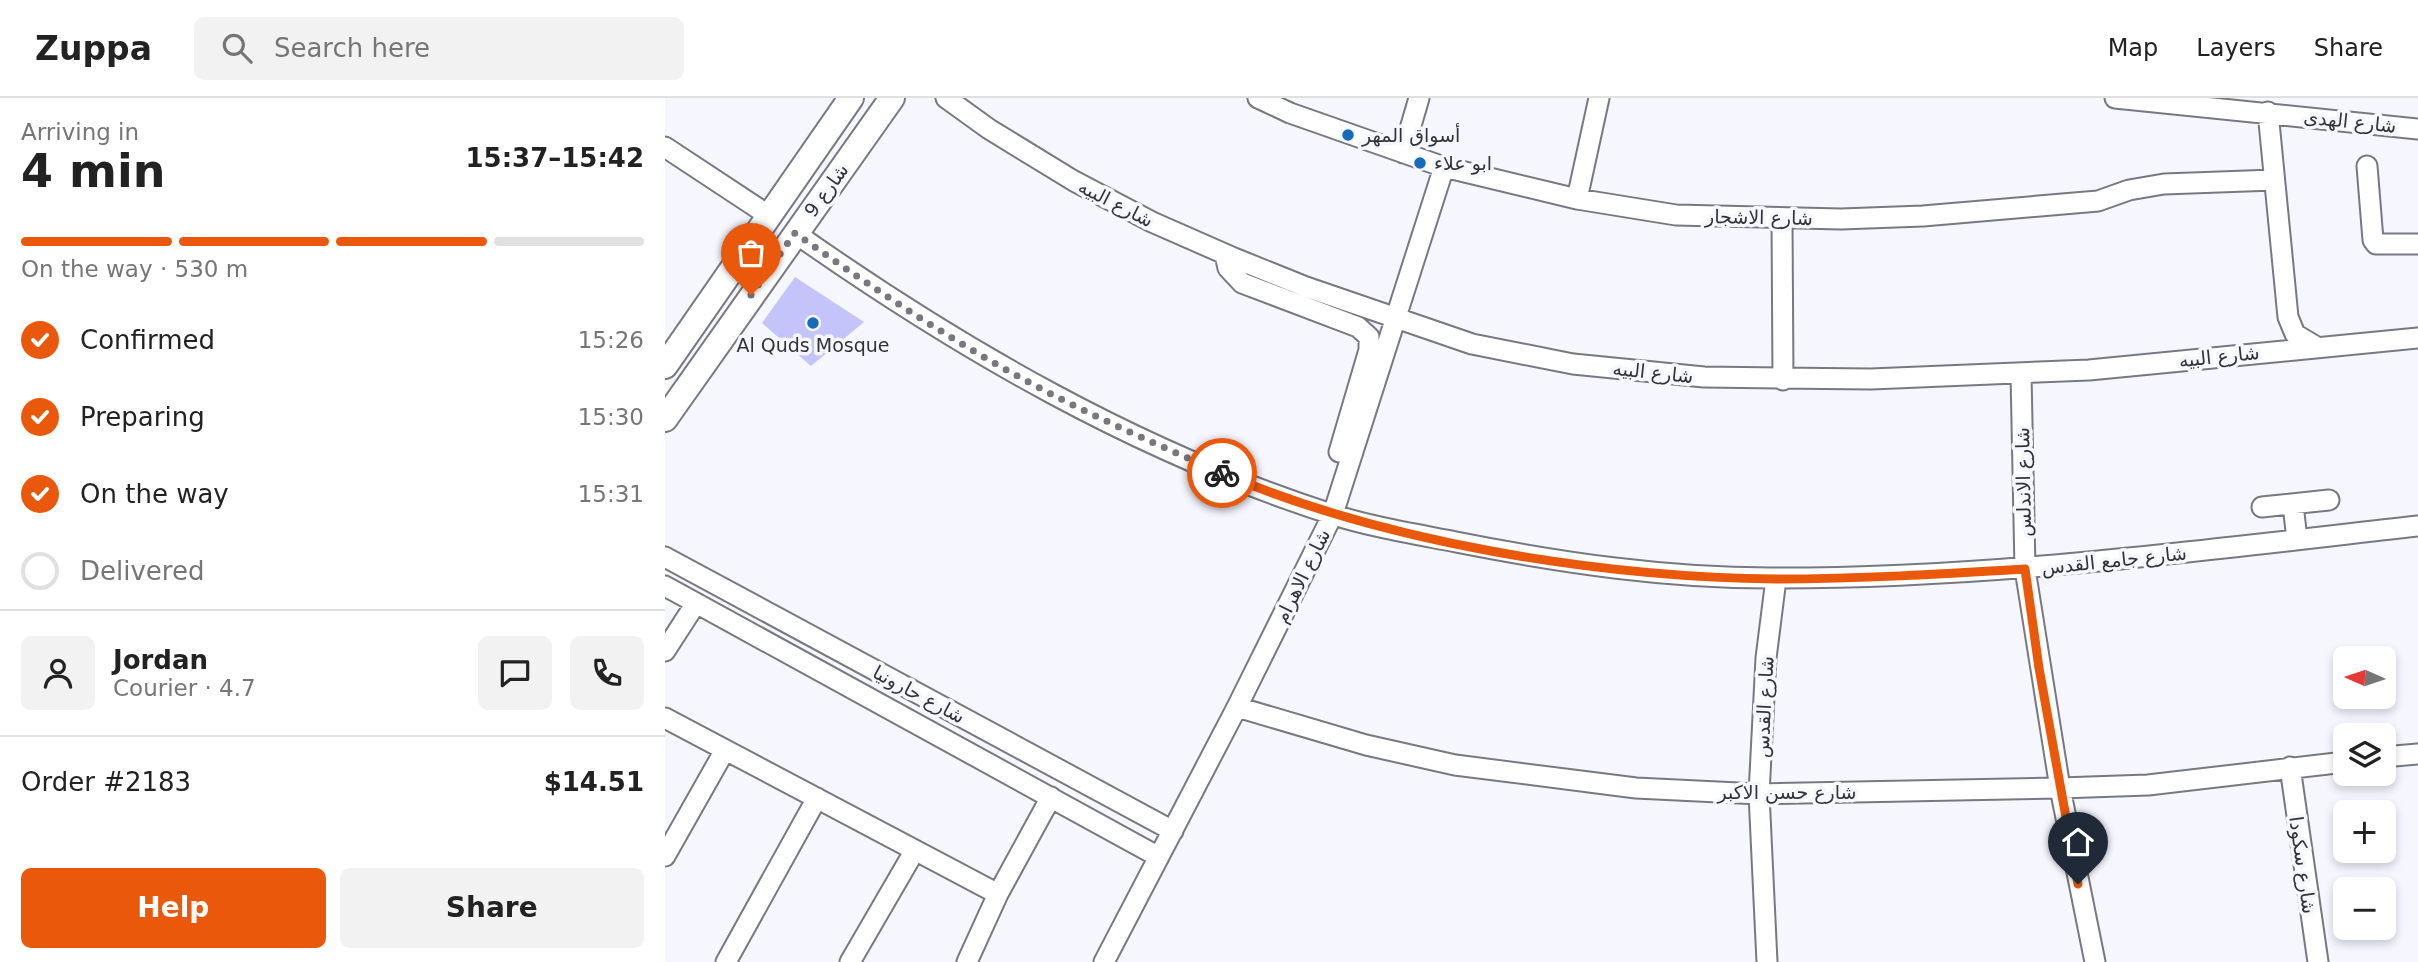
<!DOCTYPE html>
<html lang="en">
<head>
<meta charset="utf-8">
<style>
	body { margin:0; font-family:"DejaVu Sans","Noto Sans Arabic",sans-serif; background:#f2f2f2; color:#222; height:100vh; display:flex; flex-direction:column; font-size:26px; white-space:nowrap }
	* { box-sizing:border-box; margin:0 }
	p { font-size:23px; color:#767676 }
	.icon { flex:none; width:38px; height:38px; fill:none; stroke:currentColor; stroke-width:2; stroke-linecap:round; stroke-linejoin:round }
	.map { position:relative; flex:1; overflow:hidden }
	.panel { display:flex; flex-direction:column; background:#fff; width:665px }
	.panel>* { flex:none }
	.needle { width:46px; rotate:273deg }
	.fabs { position:absolute; left:1668px; top:548px; display:grid; gap:14px }
	.fabs a { display:grid; place-items:center; width:63px; height:63px; border-radius:10px; background:#fff; box-shadow:0 4px 10px #0003; font-size:35px }
	.pin { position:absolute; display:grid; place-items:center; width:60px; height:60px; color:#fff; margin:-72px -30px; border-radius:50% 50% 50% 0; rotate:-45deg; box-shadow:0 0 7px #0007 }
	.pin .icon { rotate:45deg }
	.courier { position:absolute; display:grid; place-items:center; width:70px; height:70px; margin:-35px; border:5px solid #ea580c; border-radius:50%; background:#fff; color:#222; box-shadow:0 2px 9px #0007 }
	.head em { font-style:normal; font-weight:600 }
	.head div { display:flex; flex-direction:column-reverse }
	.head { display:flex; align-items:center; justify-content:space-between; height:119px; padding:0 21px }
	h1 { font-size:46px; font-weight:600; line-height:52px }
	.bar { display:grid; grid-template-columns:repeat(4,1fr); gap:10px 7px; align-content:center; height:84px; padding:0 21px }
	.bar i { height:9px; border-radius:5px; background:#e0e0e0 }
	.bar .on { background:#ea580c }
	.bar p { grid-column:span 4 }
	.line { display:flex; align-items:center; gap:18px; padding:0 21px; border-top:2px solid #e0e0e0 }
	.line div { flex:1 }
	.round { display:grid; place-items:center; flex:none; width:74px; height:74px; border-radius:10px; background:#f2f2f2 }
	ol { padding:0 21px; list-style:none }
	li { display:flex; align-items:center; gap:21px; height:77px }
	li p { margin-inline-start:auto }
	li .icon { padding:7px; border-radius:50%; background:#ea580c; color:#fff; stroke-width:4 }
	li:last-child { color:#767676 }
	li i { width:38px; height:38px; border:4px solid #e0e0e0; border-radius:50% }
	.button { display:flex; gap:14px; margin-top:auto; padding:14px 21px }
	.button a { flex:1; height:80px; border-radius:10px; background:#ea580c; color:#fff; font-size:28px; font-weight:600; line-height:80px; text-align:center }
	.button a+a { background:#f2f2f2; color:#222 }
	header { display:flex; align-items:center; gap:42px; box-sizing:border-box; height:98px; padding:0 35px; background:#fff; border-bottom:2px solid #e0e0e0 }
	header strong { font-size:33px }
	nav { display:flex; gap:38px; margin-inline-start:auto; font-size:24px }
	.search { width:490px; height:63px; background:#f2f2f2; display:flex; align-items:center; gap:18px; box-sizing:border-box; padding:0 24px; border-radius:10px; color:#767676; font-size:26px }
	main { display:flex; flex:1; min-height:0 }
	.map>svg:first-child { display:block }
	.building { fill:#c4c3fa }
	.lines { fill:none; stroke-linecap:round; stroke-linejoin:round }
	.minor-casing { stroke:#777881; stroke-width:23 }
	.major-casing { stroke:#777881; stroke-width:28 }
	.minor { stroke:#fff; stroke-width:19 }
	.major { stroke:#fff; stroke-width:24 }
	.done { stroke:#77777d; stroke-width:7; stroke-dasharray:0 12.6 }
	.route { stroke:#ea580c; stroke-width:9 }
	.poi-dot { fill:#176bb9; stroke:#f6f6ff; stroke-width:2.5 }
	.labels { text-anchor:middle; stroke-width:7; stroke-linejoin:round; paint-order:stroke }
	.street-label { font-size:19px; fill:#333337; stroke:#f6f6ff }
	.poi-label { font-size:19px; fill:#333337; stroke:#f6f6ff; text-anchor:start }
</style>
</head>
<body>
<header>
<strong>Zuppa</strong>
<div class="search"><svg class="icon" aria-label="search" viewBox="0 0 24 24"><circle cx="10" cy="10" r="6"/><path d="M15 15l6 6"/></svg>Search here</div>
<nav><a>Map</a><a>Layers</a><a>Share</a></nav>
</header>
<main>
<section class="panel">
<div class="head"><div><h1>4 min</h1><p>Arriving in</p></div><em>15:37–15:42</em></div>
<div class="bar"><i class="on"></i><i class="on"></i><i class="on"></i><i></i><p>On the way · 530 m</p></div>
<ol>
<li><svg class="icon" aria-label="check" viewBox="0 0 24 24"><path d="M5 12l5 5 9-10"/></svg>Confirmed<p>15:26</p></li>
<li><svg class="icon" aria-label="check" viewBox="0 0 24 24"><path d="M5 12l5 5 9-10"/></svg>Preparing<p>15:30</p></li>
<li><svg class="icon" aria-label="check" viewBox="0 0 24 24"><path d="M5 12l5 5 9-10"/></svg>On the way<p>15:31</p></li>
<li><i></i>Delivered</li>
</ol>
<div class="line" style="height:126px"><a class="round"><svg class="icon" aria-label="person" viewBox="0 0 24 24"><circle cx="12" cy="8" r="4"/><path d="M4 21q1-7 8-7t8 7"/></svg></a><div><b>Jordan</b><p>Courier · 4.7</p></div><a class="round"><svg class="icon" aria-label="chat" viewBox="0 0 24 24"><path d="M4 5h16v11H9l-5 4z"/></svg></a><a class="round"><svg class="icon" aria-label="phone" viewBox="0 0 24 24"><path d="M5 4h4l2 5-3 2q2 4 5 5l2-3 5 2v4C11 20 4 13 5 4z"/></svg></a></div>
<div class="line" style="height:91px"><div>Order #2183</div><b>$14.51</b></div>
<div class="button"><a>Help</a><a>Share</a></div>
</section>
<div class="map">
<svg width="1753" height="864" viewBox="0 0 1753 864">
	<rect width="100%" height="100%" fill="#f6f6ff"/>
	<path class="building" d="M 130,179 L 199,224 L 146,268 L 97,225 Z"/>
	<g class="lines">
		<defs>
			<path id="minor" d="M 281,0 L 324,31 L 409,83 L 487,124 L 569,160 L 641,189 L 807,246 L 908,266 L 1039,279 L 1206,281 L 1424,272 L 1753,240
				M 593,0 L 625,15 L 779,69 L 912,101 L 1011,117 L 1176,121 L 1258,118 L 1433,103 L 1464,92 L 1499,86 L 1609,82
				M 1450,0 L 1753,31
				M 1603,14 L 1623,219 L 1630,236 L 1650,248
				M 0,49 L 103,117
				M 738,55 L 754,0
				M 1702,68 L 1708,142 L 1711,146 L 1753,146
				M 912,101 L 934,0
				M 1117,120 L 1118,282
				M 130,135 C 295,251 473,354 666,416 C 706,429 750,436 791,444 C 897,465 1006,481 1114,480 C 1328,480 1540,452 1753,428
				M 560,157 L 563,170 L 577,185 L 693,229 L 704,239 L 704,252 L 674,354
				M 1356,276 L 1360,471 L 1395,690 L 1430,864
				M 1628,406 L 1632,442
				M 1597,409 L 1664,402
				M 0,459 L 508,733
				M 0,488 L 494,759
				M 0,553 L 31,505
				M 572,609 L 701,647 L 790,667 L 971,690 L 1094,696 L 1395,690 L 1483,687 L 1680,664
				M 0,620 L 333,796
				M 1718,659 L 1753,656
				M 1625,669 L 1653,864
				M 0,758 L 60,652
				M 61,864 L 152,700
				M 185,864 L 250,752
				M 302,864 L 333,796 L 386,699
				M 439,864 L 572,609 L 668,416 L 779,69
				M 1102,864 L 1094,696 L 1101,560 L 1111,481"/>
			<path id="major" d="M 0,268 L 186,0
				M 0,321 L 227,0"/>
		</defs>
		<use href="#minor" class="minor-casing"/>
		<use href="#major" class="major-casing"/>
		<use href="#minor" class="minor"/>
		<use href="#major" class="major"/>
	</g>
	<g class="lines">
		<path class="done" d="M 86,197 L 130,135 C 213,194 297,250 388,297 C 443,325 500,350 557,375"/>
		<path class="route" d="M 557,375 C 720,445 934,479 1111,481 C 1194,481 1277,476 1360,471 L 1374,570 L 1413,786"/>
	</g>
	<g class="poi-dot">
		<circle cx="683" cy="37" r="7"/>
		<circle cx="755" cy="65" r="7"/>
		<circle cx="148" cy="225" r="7"/>
	</g>
	<g class="labels">
		<g class="street-label">
			<text transform="translate(1685 23) rotate(6)" y="7">شارع الهدى</text>
			<text transform="translate(161 92) rotate(-54)" y="7">شارع 9</text>
			<text transform="translate(451 105) rotate(27)" y="7">شارع البيه</text>
			<text transform="translate(1094 119) rotate(1)" y="7">شارع الاشجار</text>
			<text transform="translate(1554 258) rotate(-6)" y="7">شارع البيه</text>
			<text transform="translate(988 274) rotate(6)" y="7">شارع البيه</text>
			<text transform="translate(1358 384) rotate(-91)" y="7">شارع الاندلس</text>
			<text transform="translate(1449 462) rotate(-6)" y="7">شارع جامع القدس</text>
			<text transform="translate(637 478) rotate(-64)" y="7">شارع الاهرام</text>
			<text transform="translate(254 596) rotate(28)" y="7">شارع حارونيا</text>
			<text transform="translate(1099 609) rotate(-87)" y="7">شارع القدس</text>
			<text x="1122" y="701">شارع حسن الاكبر</text>
			<text transform="translate(1638 767) rotate(82)" y="7">شارع سكودا</text>
		</g>
		<g class="poi-label">
			<text x="697" y="44">أسواق المهر</text>
			<text x="769" y="72">ابو علاء</text>
			<text x="148" y="254" text-anchor="middle">Al Quds Mosque</text>
		</g>
	</g>
</svg>
<div class="fabs">
<a><svg class="needle" viewBox="-14 -14 28 28"><path d="M0-13l5 13h-10z" fill="#e53935"/><path d="M0 13l5-13h-10z" fill="#767676"/></svg></a>
<a><svg class="icon" aria-label="layers" viewBox="0 0 24 24"><path d="M12 4l9 5-9 5-9-5zM3 14l9 5 9-5"/></svg></a>
<a>+</a>
<a>−</a>
</div>
<div class="pin" style="left:86px;top:197px;background:#ea580c"><svg class="icon" aria-label="bag" viewBox="0 0 24 24"><path d="M5 8h14l-1 12H6zM9 8a3 3 0 0 1 6 0"/></svg></div>
<div class="pin" style="left:1413px;top:786px;background:#1f2937"><svg class="icon" aria-label="home" viewBox="0 0 24 24"><path d="M3 11l9-7 9 7M6 9v11h12V9"/></svg></div>
<div class="courier" style="left:557px;top:375px"><svg class="icon" aria-label="bike" viewBox="0 0 24 24"><circle cx="6" cy="16" r="4"/><circle cx="18" cy="16" r="4"/><path d="M6 16l4-8h5l3 8M10 8l3 8H6M13 5h3"/></svg></div>
</div>
</main>
</body>
</html>
